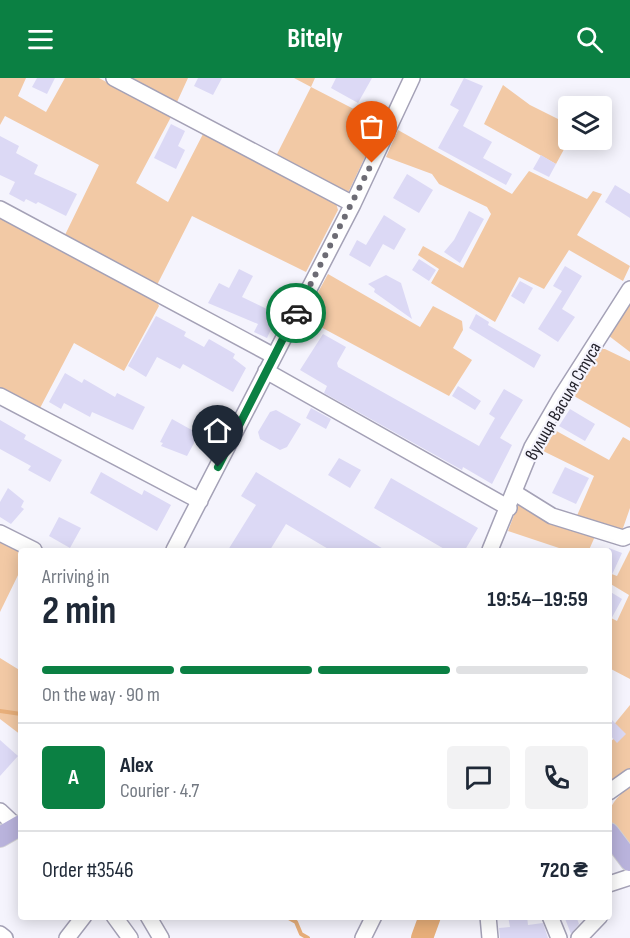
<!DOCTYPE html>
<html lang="en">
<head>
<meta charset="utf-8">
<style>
	body { margin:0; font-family:"Sofia Sans Condensed",sans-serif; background:#f2f2f3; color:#1f2937; height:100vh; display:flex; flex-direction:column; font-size:22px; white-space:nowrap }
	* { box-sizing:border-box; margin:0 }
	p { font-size:20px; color:#747a83 }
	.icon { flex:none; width:33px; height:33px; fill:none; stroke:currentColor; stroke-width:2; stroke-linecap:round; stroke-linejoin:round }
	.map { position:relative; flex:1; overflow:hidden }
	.panel { position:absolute; left:18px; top:470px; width:594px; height:372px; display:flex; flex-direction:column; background:#fff; border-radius:6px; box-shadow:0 3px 15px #0003 }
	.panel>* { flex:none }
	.fabs { position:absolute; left:558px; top:18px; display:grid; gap:12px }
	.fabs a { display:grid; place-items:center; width:54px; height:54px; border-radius:6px; background:#fff; box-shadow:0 3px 15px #0003; font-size:30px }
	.pin { position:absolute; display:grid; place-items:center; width:51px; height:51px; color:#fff; margin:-62px -26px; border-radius:50% 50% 50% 0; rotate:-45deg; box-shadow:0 0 6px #0007 }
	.pin .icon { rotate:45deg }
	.courier { position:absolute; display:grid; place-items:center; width:60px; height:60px; margin:-30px; border:4px solid #0b8043; border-radius:50%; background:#fff; color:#222; box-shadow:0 2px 8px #0007 }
	.headline em { font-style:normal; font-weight:700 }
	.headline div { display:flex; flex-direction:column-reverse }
	.headline { display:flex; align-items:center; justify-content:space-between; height:102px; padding:0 24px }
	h1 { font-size:39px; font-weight:700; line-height:45px }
	.bar { display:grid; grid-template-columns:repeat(4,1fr); gap:9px 6px; align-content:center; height:72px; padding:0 24px }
	.bar i { height:8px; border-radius:4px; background:#e0e1e3 }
	.bar .current { background:#0b8043 }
	.bar p { grid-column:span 4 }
	.line { display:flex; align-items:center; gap:15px; padding:0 24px; border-top:2px solid #e0e1e3 }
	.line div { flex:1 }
	.round { display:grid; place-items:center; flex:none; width:63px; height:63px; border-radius:6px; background:#f2f2f3 }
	header { display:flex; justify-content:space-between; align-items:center; height:78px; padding:0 24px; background:#0b8043; color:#fff; font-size:27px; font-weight:700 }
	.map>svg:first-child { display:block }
	.green { fill:#f2c9a5 }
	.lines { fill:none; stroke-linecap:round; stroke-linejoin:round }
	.stream { stroke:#e8af7a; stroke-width:4 }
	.river { stroke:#e8af7a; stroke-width:22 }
	.building { fill:#dcd9f5 }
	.minor-casing { stroke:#a4a1b6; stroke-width:18 }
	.major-casing { stroke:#d3d3d5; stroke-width:22 }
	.minor { stroke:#fff; stroke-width:15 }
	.major { stroke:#b9b3dc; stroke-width:20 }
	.done { stroke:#6d6c75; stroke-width:6; stroke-dasharray:0 10.8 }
	.route { stroke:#0b8043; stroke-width:8 }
	.labels { text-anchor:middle; stroke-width:4.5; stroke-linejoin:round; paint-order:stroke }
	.street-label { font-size:18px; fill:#24232c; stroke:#f5f4fd }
</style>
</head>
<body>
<header><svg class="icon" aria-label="menu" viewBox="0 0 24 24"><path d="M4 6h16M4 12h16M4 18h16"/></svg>Bitely<svg class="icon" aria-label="search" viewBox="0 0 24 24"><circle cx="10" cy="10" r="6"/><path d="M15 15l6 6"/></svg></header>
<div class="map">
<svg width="630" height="860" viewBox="0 0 630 860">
	<rect width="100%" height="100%" fill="#f5f4fd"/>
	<path class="green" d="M 0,0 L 26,0 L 18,18 L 46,34 L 65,0 L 99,0 L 171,39 L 136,105 L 168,124 L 203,56 L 335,122 L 338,132 L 306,194 L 192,138 L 157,207 L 64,159 L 99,87 L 5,38 L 0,47 Z
		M 132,0 L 188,0 L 177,24 Z
		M 294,0 L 315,0 L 311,9 L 381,45 L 348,115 L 345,116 L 276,78 L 311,9 Z
		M 503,7 L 530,27 L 568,46 L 569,62 L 556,86 L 484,46 Z
		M 398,52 L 512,116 L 529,93 L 587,121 L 593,113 L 602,116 L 577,157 L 630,188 L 623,203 L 569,172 L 544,211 L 519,199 L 495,244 L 431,205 L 439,191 L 418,177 L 423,168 L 463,190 L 491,136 L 487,129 L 439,106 L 432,96 L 386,79 Z
		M 0,137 L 155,220 L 159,228 L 124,293 L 74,265 L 39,332 L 0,311 Z
		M 328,196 L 420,249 L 433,228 L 462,243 L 463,252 L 453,270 L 472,282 L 449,318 L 304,240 Z
		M 630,224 L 630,274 L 609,258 Z
		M 601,271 L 605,271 L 630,283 L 630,350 L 574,318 L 573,313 Z
		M 551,350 L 609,382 L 623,359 L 630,363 L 630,430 L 622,453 L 576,440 L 594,398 L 539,371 Z
		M 519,424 L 596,456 L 589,472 L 559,470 L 508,453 Z
		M 0,464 L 21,475 L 21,491 L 0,534 Z
		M 630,472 L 630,601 L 609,590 L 609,539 L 617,543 L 629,517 L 609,505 L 609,495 L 617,498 Z
		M 0,580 L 21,593 L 21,657 L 0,641 Z
		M 630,627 L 630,693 L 609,707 L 609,665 L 617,658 L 612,649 Z
		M 630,708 L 630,773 C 607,745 598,734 630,708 Z"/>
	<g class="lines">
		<path class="stream" d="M 0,633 L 21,636
			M 285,838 L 296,844 L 301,856 L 308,860"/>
		<path class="river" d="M 422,860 L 430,838"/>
	</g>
	<path class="building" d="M 37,0 L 55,0 L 47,16 L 32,9 Z
		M 198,0 L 222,0 L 213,17 L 194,8 Z
		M 336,0 L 372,0 L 358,25 L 331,10 Z
		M 464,0 L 483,8 L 463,48 L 492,64 L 483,80 L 512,96 L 506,107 L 438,70 L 459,32 L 450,27 Z
		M 171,46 L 185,53 L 178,68 L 185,72 L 176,91 L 154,80 Z
		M 0,58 L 19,68 L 16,75 L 38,87 L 34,96 L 77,116 L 66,138 L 38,124 L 36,126 L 26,121 L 24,124 L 9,116 L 15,104 L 0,97 Z
		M 541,77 L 556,86 L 549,99 L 533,91 Z
		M 407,96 L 433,112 L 419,135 L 393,120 Z
		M 615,107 L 630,116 L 630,140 L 605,124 Z
		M 469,133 L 484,141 L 460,185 L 444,174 L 454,162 Z
		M 384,137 L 406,151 L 394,172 L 383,166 L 370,189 L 349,177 L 357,162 L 366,167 Z
		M 419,181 L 436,192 L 429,203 L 412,192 Z
		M 565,188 L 582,198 L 562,231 L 575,239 L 558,264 L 538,251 L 562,213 L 553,208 Z
		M 239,191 L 253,198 L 242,219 L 269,232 L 267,238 L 275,243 L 267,260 L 254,254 L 258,246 L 208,225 L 219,205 L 229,210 Z
		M 386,197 L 401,205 L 412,241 L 374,214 L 375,211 L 368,206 Z
		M 520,203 L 533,210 L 524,226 L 511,218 Z
		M 476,236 L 489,244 L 488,247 L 541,277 L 534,290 L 469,250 Z
		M 156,238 L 186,254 L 184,258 L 204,269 L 209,261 L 235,276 L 233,280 L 246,290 L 233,314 L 183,286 L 180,291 L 157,279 L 146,299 L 128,288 Z
		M 323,256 L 346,269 L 337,285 L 338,289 L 479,368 L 495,340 L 489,336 L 504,311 L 523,322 L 500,360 L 512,367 L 492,406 L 463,389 L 462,392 L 324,315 L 327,308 L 300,292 Z
		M 65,295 L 82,305 L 84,301 L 115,319 L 117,315 L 145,329 L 133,352 L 92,334 L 90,339 L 64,325 L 61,331 L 49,324 Z
		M 458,308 L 481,323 L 475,332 L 452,318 Z
		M 311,330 L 331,341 L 326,351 L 306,340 Z
		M 570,331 L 595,346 L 585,363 L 559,348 Z
		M 276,332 L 301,346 L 287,369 L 280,372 L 260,361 L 258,354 L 270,334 Z
		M 172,341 L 199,356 L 187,378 L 161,368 L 163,365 L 160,364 Z
		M 0,342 L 26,357 L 24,361 L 62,382 L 50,404 L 28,392 L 31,388 L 0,371 Z
		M 339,380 L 361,392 L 350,410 L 328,397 Z
		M 565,389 L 589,400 L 576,426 L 552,415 Z
		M 101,394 L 142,417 L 144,412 L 171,427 L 157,453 L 90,415 Z
		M 256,394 L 385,472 L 330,472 L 286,446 L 270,472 L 228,472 L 256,427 L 241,418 Z
		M 391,400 L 478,450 L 465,472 L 446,472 L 374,430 Z
		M 8,410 L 24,423 L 21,429 L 24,431 L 11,446 L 0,439 L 0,424 Z
		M 59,439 L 81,450 L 70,470 L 49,458 Z
		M 609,470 L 622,475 L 609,503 Z
		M 609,513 L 622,521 L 609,545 Z
		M 609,639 L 626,656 L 617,665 L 609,656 Z
		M 0,662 L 18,678 L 0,698 Z
		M 508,838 L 527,838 L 528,847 L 543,845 L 548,860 L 500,860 L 499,850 L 510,849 Z
		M 564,838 L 576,838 L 579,846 L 571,856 Z"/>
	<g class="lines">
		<defs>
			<path id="minor" d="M 114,0 L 353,126
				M 0,131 L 274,278
				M 266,293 L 509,430
				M 0,318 L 200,423
				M 515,415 L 552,438 L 623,460 L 630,457
				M 0,455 L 34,472
				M 174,472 L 353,126 L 412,0
				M 490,472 L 532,369 L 561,319 L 630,211
				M 609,714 L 630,699
				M 0,733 L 17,749
				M 609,806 L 630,799
				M 114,838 L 130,860
				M 148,838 L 161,860
				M 488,838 L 490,860
				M 550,838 L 559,860
				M 0,856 L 5,860
				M 67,860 L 84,838
				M 363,860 L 374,838
				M 579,860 L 600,838"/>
			<path id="major" d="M 609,755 L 630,783
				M 0,759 L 21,747"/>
		</defs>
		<use href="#minor" class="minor-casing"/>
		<use href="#major" class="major-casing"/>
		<use href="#minor" class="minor"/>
		<use href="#major" class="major"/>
	</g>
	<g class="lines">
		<path class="done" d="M 296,235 L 372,85"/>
		<path class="route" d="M 218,389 L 296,235"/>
	</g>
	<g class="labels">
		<g class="street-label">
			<text transform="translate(563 323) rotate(-60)" y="6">вулиця Василя Стуса</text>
		</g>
	</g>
</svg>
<div class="fabs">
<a><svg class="icon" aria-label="layers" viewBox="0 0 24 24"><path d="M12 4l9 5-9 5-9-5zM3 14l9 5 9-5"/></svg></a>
</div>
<div class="pin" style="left:372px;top:85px;background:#ea580c"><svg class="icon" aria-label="bag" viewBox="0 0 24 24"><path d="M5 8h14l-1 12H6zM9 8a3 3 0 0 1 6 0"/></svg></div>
<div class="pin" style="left:218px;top:389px;background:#1f2937"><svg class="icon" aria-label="home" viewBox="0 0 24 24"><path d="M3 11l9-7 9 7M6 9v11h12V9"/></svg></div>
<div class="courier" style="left:296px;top:235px"><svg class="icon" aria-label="car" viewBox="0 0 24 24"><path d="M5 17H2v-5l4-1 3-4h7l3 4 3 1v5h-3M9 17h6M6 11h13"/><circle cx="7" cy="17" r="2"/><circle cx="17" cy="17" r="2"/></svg></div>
<section class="panel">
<div class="headline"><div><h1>2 min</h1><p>Arriving in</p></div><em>19:54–19:59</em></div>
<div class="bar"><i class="current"></i><i class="current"></i><i class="current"></i><i></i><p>On the way · 90 m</p></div>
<div class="line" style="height:108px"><b class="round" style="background:#0b8043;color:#fff">A</b><div><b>Alex</b><p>Courier · 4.7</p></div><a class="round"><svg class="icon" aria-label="chat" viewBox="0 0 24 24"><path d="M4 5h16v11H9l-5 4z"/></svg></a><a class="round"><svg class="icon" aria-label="phone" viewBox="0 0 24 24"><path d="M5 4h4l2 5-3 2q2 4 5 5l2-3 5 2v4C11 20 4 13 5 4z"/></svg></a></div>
<div class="line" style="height:78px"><div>Order #3546</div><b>720 ₴</b></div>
</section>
</div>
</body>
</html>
